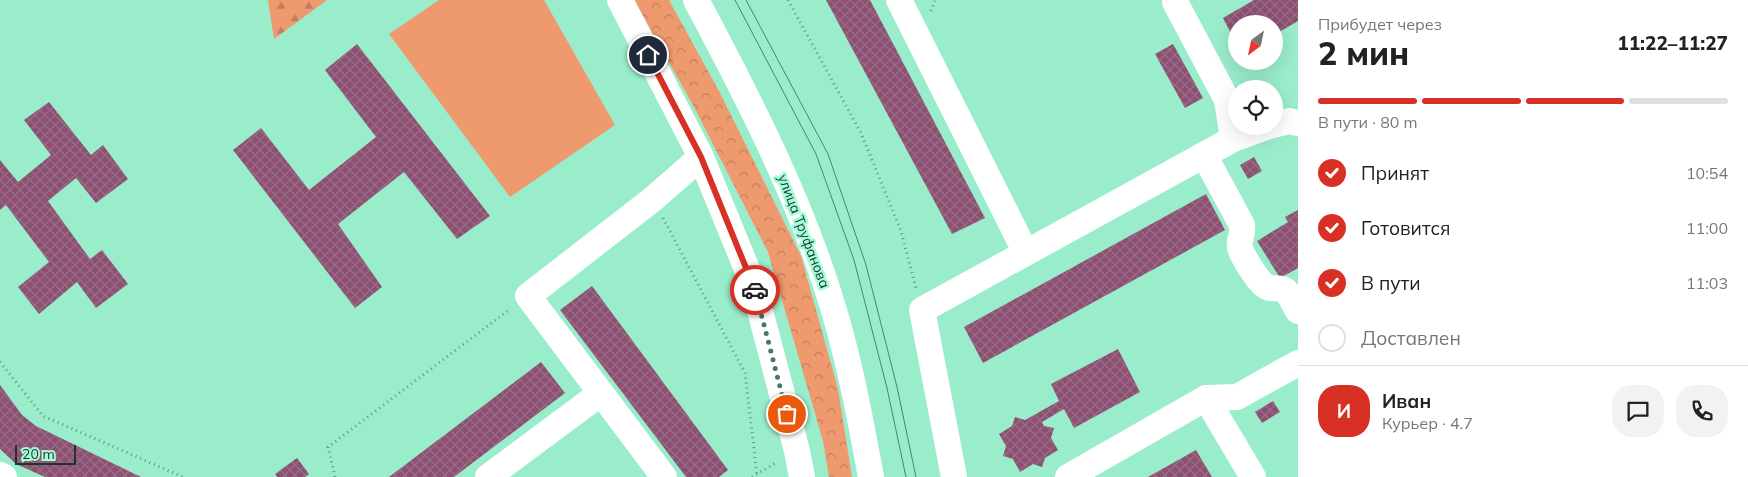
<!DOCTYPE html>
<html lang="ru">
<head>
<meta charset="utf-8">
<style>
	body { margin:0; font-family:Mulish,sans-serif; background:#f2f2f2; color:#222; height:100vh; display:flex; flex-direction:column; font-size:19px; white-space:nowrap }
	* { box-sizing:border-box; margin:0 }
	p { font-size:16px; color:#767676 }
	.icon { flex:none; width:28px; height:28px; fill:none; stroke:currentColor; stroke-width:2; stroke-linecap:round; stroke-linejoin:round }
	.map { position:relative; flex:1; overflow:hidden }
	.drawer { display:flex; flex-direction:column; background:#fff; width:450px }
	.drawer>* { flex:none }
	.needle { width:32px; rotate:213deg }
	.tools { position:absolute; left:1228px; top:15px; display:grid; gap:10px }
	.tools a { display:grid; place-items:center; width:55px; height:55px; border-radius:50%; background:#fff; box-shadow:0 5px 20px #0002; font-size:25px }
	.scale { position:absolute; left:15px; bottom:12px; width:61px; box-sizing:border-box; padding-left:5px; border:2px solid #173a2d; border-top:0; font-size:14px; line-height:18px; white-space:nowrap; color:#173a2d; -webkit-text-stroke:4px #a7fbd8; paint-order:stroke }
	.pin { position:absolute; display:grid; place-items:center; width:42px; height:42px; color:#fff; margin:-21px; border:2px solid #fff; border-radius:50%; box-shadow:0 1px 5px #0007 }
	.courier { position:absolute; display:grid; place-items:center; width:50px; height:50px; margin:-25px; border:4px solid #d93025; border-radius:50%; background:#fff; color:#222; box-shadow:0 1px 6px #0007 }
	.head em { font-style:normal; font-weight:800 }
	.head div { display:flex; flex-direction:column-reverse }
	.head { display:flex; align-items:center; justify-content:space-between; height:85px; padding:0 20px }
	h1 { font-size:32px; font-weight:800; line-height:38px }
	.bar { display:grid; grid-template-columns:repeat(4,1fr); gap:8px 5px; align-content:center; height:60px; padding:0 20px }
	.bar i { height:6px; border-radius:4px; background:#e0e0e0 }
	.bar .active { background:#d93025 }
	.bar p { grid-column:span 4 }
	.line { display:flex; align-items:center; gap:12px; padding:0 20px; border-top:1px solid #e0e0e0 }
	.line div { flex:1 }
	.round { display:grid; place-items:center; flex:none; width:52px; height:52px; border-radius:20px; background:#f2f2f2 }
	ol { padding:0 20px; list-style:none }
	li { display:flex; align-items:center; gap:15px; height:55px }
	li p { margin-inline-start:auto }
	li .icon { padding:5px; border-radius:50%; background:#d93025; color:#fff; stroke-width:4 }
	li:last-child { color:#767676 }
	li i { width:28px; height:28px; border:2px solid #e0e0e0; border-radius:50% }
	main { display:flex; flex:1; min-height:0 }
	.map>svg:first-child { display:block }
	.forest { fill:url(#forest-firs) }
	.park { fill:url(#park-crowns) }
	.pitch { fill:#ef996f }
	.building { fill:url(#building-cross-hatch) }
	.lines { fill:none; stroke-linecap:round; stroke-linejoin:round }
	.path { stroke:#5d9981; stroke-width:3; stroke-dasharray:1 4; stroke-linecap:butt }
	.minor { stroke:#fff; stroke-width:26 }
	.tram { stroke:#4d836e; stroke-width:1 }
	.done { stroke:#457964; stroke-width:5; stroke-dasharray:0 9 }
	.route { stroke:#d93025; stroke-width:6 }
	.labels { text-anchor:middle; stroke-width:5; stroke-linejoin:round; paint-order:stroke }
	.street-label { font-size:14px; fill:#173a2d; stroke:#a7fbd8 }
</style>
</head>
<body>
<main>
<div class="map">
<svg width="1298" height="477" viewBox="0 0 1298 477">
	<defs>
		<pattern id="forest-firs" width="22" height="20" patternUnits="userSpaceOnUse" patternTransform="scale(1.25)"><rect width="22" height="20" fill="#ef996f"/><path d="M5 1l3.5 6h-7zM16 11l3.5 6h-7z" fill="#c17e5c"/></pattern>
		<pattern id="park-crowns" width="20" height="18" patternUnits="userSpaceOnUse" patternTransform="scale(1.25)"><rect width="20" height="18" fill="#ef996f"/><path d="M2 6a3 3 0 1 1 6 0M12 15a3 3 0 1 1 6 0" fill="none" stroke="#c17e5c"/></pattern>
		<pattern id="building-cross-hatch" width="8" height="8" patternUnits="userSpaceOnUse" patternTransform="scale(1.25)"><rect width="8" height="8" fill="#8d4f72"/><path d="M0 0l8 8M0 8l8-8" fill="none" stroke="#986c86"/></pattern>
	</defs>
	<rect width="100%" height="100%" fill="#9aedcb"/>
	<path class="forest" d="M 268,0 L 327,0 L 274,39 Z"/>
	<path class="park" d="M 634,0 L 669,0 L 720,93 L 801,256 L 838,389 L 852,477 L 829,477 L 823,441 L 768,252 L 694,107 Z"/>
	<path class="pitch" d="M 439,0 L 544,0 L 615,125 L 510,197 L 389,34 Z"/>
	<path class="building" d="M 826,0 L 870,0 L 985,218 L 952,234 Z
		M 1254,0 L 1298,0 L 1298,21 L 1274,35 L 1274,24 L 1236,24 L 1236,43 L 1223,18 Z
		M 357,44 L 490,216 L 457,239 L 404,172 L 338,224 L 382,287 L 355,308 L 233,150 L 261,128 L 309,190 L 376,137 L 325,70 Z
		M 1173,44 L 1203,98 L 1185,108 L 1155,54 Z
		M 49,102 L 91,155 L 103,145 L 128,179 L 96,203 L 76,178 L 48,201 L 90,259 L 102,250 L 128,284 L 96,308 L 77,282 L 39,314 L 18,287 L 49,262 L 6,205 L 0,210 L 0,160 L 18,182 L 51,155 L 24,120 Z
		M 1254,157 L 1262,171 L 1248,179 L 1240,165 Z
		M 1206,194 L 1225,230 L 983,363 L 964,327 Z
		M 1298,210 L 1298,268 L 1280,278 L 1257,241 L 1288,222 L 1285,217 Z
		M 592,286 L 728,470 L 719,477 L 686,477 L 560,310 Z
		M 1118,349 L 1140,392 L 1074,428 L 1064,409 L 1042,422 L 1044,426 L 1054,428 L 1051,438 L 1058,450 L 1045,458 L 1042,467 L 1033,464 L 1020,472 L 1013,459 L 1003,456 L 1006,446 L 999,434 L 1012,426 L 1015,417 L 1025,420 L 1059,401 L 1051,384 Z
		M 541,362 L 565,393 L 454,477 L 389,477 Z
		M 0,385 L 22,415 L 36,426 L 141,477 L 45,477 L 16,464 L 0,449 Z
		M 1273,401 L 1280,412 L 1262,423 L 1255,412 Z
		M 1196,450 L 1212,477 L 1148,477 Z
		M 297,458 L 309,474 L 305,477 L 277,477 L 275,474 Z"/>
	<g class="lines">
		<path class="path" d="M 788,0 L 861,133 L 901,231 L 916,288
			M 931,11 L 935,0
			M 663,218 L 745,373 L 757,474
			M 0,362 L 43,416 L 183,477
			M 335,477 L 328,447 L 510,309
			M 752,477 L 777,462"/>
		<path class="minor" d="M 620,0 L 701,157 L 753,284 L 797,451 L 802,477
			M 696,0 C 750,101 803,204 835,314 C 851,368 861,423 871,477
			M 899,0 L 1026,253
			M 1175,2 L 1227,100 L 1233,139
			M 1274,125 L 1289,121 L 1298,123
			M 1204,155 L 1242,225 C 1244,233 1238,240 1240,248 C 1243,257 1259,284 1267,287 C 1273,290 1281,286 1286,291 C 1291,296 1294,305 1298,311
			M 1206,398 L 1237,397 L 1298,363
			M 0,475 L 4,477
			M 488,477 L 601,393
			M 664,477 L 528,296 L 653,199 L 701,157
			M 954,477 L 922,310 L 1233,139 L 1269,126
			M 1068,477 L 1206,398 L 1253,477"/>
		<path class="tram" d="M 735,0 L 816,154 L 854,260 L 887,388 L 906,477
			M 746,0 L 828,154 L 866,265 L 897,387 L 916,477"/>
	</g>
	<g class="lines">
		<path class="done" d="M 755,290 L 787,414"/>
		<path class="route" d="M 648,55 L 701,157 L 755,290"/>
	</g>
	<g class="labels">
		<g class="street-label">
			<text transform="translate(804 231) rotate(69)" y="5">улица Труфанова</text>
		</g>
	</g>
</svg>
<div class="tools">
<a><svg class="needle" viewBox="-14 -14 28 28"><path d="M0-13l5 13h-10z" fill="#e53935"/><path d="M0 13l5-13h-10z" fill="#767676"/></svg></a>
<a><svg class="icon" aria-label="locate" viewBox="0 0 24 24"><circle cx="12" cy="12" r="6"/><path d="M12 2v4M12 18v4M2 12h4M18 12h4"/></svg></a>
</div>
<div class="scale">20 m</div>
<div class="pin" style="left:787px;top:414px;background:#ea580c"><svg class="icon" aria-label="bag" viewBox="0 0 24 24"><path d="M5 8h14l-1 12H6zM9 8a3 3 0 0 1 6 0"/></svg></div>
<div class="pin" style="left:648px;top:55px;background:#1f2937"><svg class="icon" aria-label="home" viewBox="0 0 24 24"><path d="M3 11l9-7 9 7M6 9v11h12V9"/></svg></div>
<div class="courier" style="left:755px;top:290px"><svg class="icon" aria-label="car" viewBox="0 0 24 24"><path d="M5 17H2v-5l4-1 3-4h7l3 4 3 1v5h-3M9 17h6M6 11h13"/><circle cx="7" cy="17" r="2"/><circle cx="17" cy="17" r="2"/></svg></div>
</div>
<section class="drawer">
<div class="head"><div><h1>2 мин</h1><p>Прибудет через</p></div><em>11:22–11:27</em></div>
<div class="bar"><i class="active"></i><i class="active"></i><i class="active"></i><i></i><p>В пути · 80 m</p></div>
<ol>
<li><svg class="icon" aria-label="check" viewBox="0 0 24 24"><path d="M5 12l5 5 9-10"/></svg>Принят<p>10:54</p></li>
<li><svg class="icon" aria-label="check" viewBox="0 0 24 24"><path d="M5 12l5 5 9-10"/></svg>Готовится<p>11:00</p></li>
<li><svg class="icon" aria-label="check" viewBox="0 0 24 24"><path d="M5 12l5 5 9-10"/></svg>В пути<p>11:03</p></li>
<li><i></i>Доставлен</li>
</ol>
<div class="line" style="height:90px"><b class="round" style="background:#d93025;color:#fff">И</b><div><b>Иван</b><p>Курьер · 4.7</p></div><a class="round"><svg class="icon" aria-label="chat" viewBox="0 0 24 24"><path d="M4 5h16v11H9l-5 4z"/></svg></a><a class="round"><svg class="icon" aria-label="phone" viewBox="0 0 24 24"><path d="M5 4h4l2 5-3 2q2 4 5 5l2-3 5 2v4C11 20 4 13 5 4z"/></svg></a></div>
</section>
</main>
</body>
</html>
